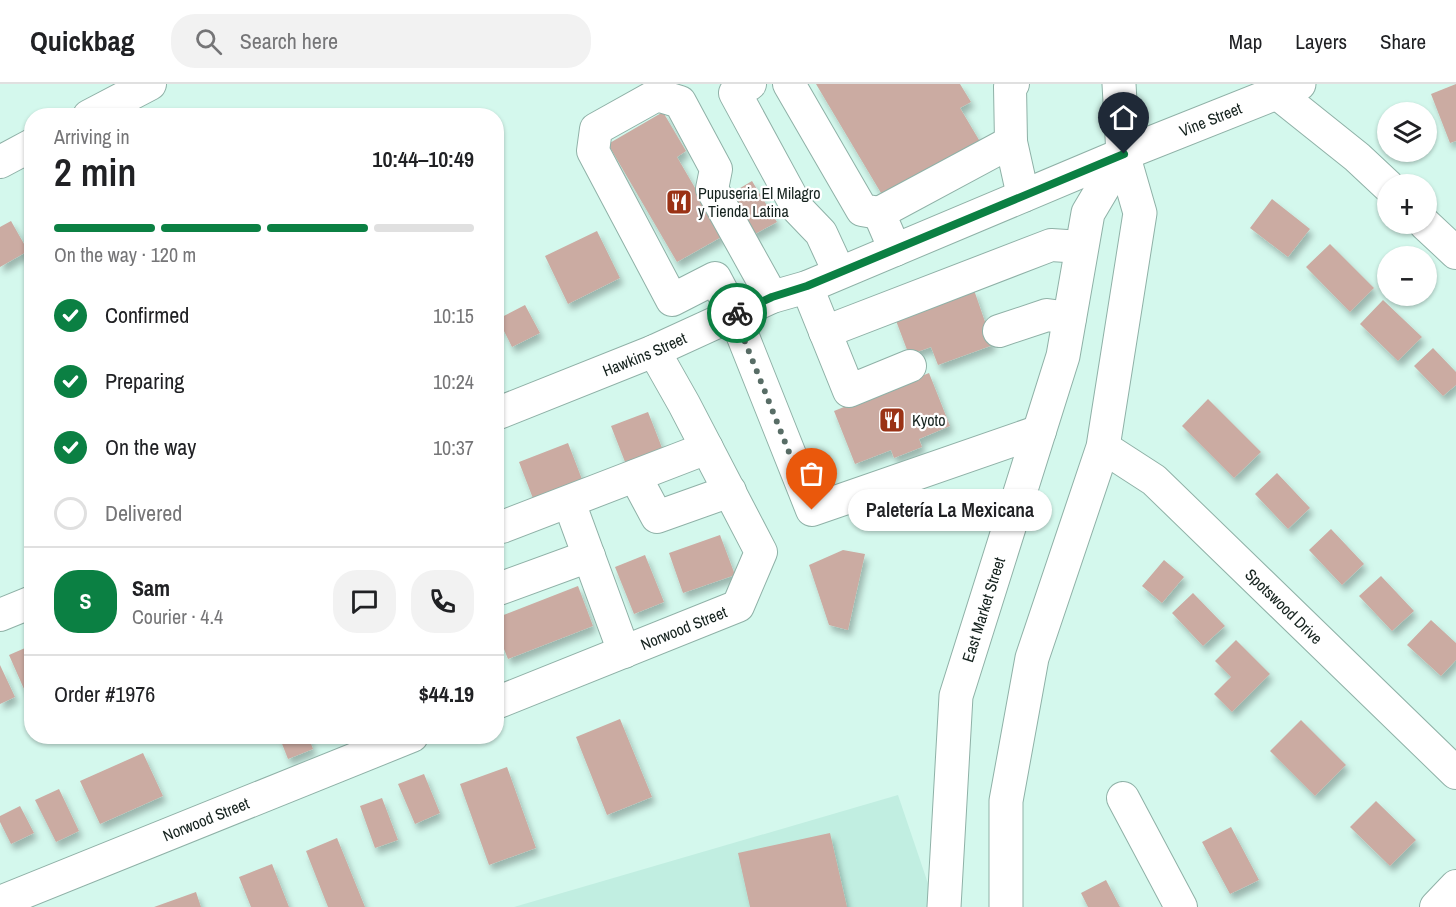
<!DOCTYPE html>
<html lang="en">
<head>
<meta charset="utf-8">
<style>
	body { margin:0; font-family:"Archivo Narrow",sans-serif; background:#f2f2f2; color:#202124; height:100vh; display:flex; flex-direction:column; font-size:22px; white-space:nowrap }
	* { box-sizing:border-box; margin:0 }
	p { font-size:20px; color:#757577 }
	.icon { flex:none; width:33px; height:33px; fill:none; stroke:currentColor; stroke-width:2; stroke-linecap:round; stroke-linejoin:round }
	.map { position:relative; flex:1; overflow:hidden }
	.panel { position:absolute; left:24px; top:24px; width:480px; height:636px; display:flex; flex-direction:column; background:#fff; border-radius:24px; box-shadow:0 2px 4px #0004 }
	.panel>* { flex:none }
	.buttons { position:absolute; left:1377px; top:18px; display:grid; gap:12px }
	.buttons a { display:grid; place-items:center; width:60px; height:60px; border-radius:50%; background:#fff; box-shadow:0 2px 4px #0004; font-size:30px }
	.pin { position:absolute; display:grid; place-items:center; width:51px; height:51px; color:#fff; margin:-62px -26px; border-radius:50% 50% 50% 0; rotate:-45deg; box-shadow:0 0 6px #0007 }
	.pin .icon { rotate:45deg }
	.courier { position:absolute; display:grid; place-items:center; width:60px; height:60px; margin:-30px; border:4px solid #0b8043; border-radius:50%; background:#fff; color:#222; box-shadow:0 2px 8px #0007 }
	.bubble { position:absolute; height:42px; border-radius:21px; background:#fff; box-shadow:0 2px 4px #0004; font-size:20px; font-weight:600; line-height:42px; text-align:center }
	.summary em { font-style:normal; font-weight:600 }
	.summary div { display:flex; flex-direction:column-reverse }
	.summary { display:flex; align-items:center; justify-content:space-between; height:102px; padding:0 30px }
	h1 { font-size:39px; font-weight:600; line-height:45px }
	.bar { display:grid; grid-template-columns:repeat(4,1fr); gap:9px 6px; align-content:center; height:72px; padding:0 30px }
	.bar i { height:8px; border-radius:4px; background:#e0e0e0 }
	.bar .active { background:#0b8043 }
	.bar p { grid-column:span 4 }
	.line { display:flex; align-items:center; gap:15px; padding:0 30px; border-top:2px solid #e0e0e0 }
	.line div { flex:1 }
	.round { display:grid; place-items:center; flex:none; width:63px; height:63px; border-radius:24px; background:#f2f2f2 }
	ol { padding:0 30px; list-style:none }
	li { display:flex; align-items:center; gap:18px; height:66px }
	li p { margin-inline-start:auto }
	li .icon { padding:6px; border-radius:50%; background:#0b8043; color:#fff; stroke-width:4 }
	li:last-child { color:#757577 }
	li i { width:33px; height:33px; border:3px solid #e0e0e0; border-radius:50% }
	header { display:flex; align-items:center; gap:36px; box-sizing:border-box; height:84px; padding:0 30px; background:#fff; border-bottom:2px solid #e0e0e0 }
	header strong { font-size:28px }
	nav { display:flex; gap:33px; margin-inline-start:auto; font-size:21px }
	.search { width:420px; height:54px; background:#f2f2f2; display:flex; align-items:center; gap:15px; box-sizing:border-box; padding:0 21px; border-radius:24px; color:#757577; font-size:22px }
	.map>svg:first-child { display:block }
	.built { fill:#c1eee1 }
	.building { fill:#cbaba2; filter:url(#shadow) }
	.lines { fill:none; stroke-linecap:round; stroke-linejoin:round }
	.minor-casing { stroke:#8fb1a7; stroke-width:34 }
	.major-casing { stroke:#8fb1a7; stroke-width:35 }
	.minor { stroke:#fff; stroke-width:32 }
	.major { stroke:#fff; stroke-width:33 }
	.done { stroke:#586d66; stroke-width:6; stroke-dasharray:0 10.8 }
	.route { stroke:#0b8043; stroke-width:8 }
	.labels { text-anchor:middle; stroke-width:4.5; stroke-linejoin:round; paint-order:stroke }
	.street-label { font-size:16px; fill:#15221e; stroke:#fff }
	.poi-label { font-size:16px; fill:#15221e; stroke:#fff; text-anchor:start }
</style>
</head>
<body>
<header>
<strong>Quickbag</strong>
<div class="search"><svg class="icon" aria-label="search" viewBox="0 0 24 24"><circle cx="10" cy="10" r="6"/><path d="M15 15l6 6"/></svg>Search here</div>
<nav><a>Map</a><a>Layers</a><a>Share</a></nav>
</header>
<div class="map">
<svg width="1456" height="823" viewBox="0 0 1456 823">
	<defs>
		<filter id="shadow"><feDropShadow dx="3.5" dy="6" stdDeviation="3" flood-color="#0004"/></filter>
	</defs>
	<rect width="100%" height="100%" fill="#d4f8ed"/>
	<path class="built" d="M 898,711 L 936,823 L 514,823 Z"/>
	<path class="building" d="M 816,0 L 960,0 L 971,18 L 960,24 L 982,61 L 887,119 Z
		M 1456,0 L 1456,57 L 1450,59 L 1431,10 Z
		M 663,28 L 686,67 L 677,73 L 723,152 L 677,178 L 608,60 Z
		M 752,97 L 777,138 L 753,151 L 725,113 Z
		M 1272,115 L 1310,145 L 1288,173 L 1250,144 Z
		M 11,137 L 28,167 L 0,183 L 0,143 Z
		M 597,147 L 620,194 L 568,220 L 545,172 Z
		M 1330,160 L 1374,204 L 1350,228 L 1306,183 Z
		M 974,206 L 993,261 L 938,281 L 931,263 L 909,271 L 895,234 Z
		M 1383,216 L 1422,253 L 1398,277 L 1360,240 Z
		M 525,221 L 540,249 L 512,263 L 498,235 Z
		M 1433,264 L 1456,288 L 1456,301 L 1443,312 L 1414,282 Z
		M 929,289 L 950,342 L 919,355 L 922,363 L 894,374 L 891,366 L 855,380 L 834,327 Z
		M 1208,315 L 1261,368 L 1234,394 L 1182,342 Z
		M 648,328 L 664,369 L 627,383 L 611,342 Z
		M 568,359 L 583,398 L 534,417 L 519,378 Z
		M 1277,389 L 1310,424 L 1288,445 L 1255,410 Z
		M 1331,445 L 1364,480 L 1342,501 L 1309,466 Z
		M 720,451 L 735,491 L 683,509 L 669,469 Z
		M 843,466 L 865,470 L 848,546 L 829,541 L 809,481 Z
		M 645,471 L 664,518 L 634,530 L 615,483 Z
		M 1164,476 L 1184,493 L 1162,519 L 1142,502 Z
		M 1381,492 L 1414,527 L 1392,547 L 1359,512 Z
		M 578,502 L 593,542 L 508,575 L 496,545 L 496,534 Z
		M 1193,509 L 1225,542 L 1203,562 L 1172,529 Z
		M 1431,536 L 1456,559 L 1456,576 L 1441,592 L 1407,561 Z
		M 1236,556 L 1270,590 L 1232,628 L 1214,610 L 1231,593 L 1215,577 Z
		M 32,561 L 32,612 L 28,614 L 9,571 Z
		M 0,581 L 15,613 L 0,620 Z
		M 620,635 L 652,713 L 607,731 L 576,653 Z
		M 1301,636 L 1346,681 L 1315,712 L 1270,667 Z
		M 279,652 L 308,652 L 313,665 L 288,675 Z
		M 143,669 L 163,712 L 100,740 L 80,697 Z
		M 507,683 L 536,764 L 489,781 L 460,700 Z
		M 424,690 L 440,729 L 415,740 L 398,700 Z
		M 59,705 L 79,747 L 56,758 L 35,716 Z
		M 382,714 L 398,756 L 375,764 L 360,722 Z
		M 1376,717 L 1416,756 L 1390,782 L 1350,743 Z
		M 20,722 L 34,749 L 11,760 L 0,738 L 0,732 Z
		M 1231,743 L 1259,796 L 1230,810 L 1202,758 Z
		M 830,749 L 847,823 L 750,823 L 738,769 Z
		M 337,754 L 365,823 L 328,823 L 306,767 Z
		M 272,780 L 289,823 L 251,823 L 239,793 Z
		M 1106,796 L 1120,823 L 1088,823 L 1081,809 Z
		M 196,808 L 201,823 L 154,823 Z"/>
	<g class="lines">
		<defs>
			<g id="minor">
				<path d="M 750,0 L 735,9 L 798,125 L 821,149 L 839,188"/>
				<path d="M 789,0 L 862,126 L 879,129"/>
				<path d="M 1013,0 L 1010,3 L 1011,58 L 1023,112"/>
				<path d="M 1274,0 L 1277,9 L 1357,73 L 1388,102"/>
				<path d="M 89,32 L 150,0"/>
				<path d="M 0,78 L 32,61"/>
				<path d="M 1425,140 L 1456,169"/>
				<path d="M 895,166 L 879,129 L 1011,58"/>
				<path d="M 807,203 L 849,307 L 910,282"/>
				<path d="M 772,213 L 712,105 L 716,85 L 680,18 L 657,11 L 596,45 L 593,67 L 672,216 L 715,194 L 734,230 L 812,426 L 1040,347"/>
				<path d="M 999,247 L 1047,231 L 1070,234"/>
				<path d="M 825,248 L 1051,161 L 1082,163"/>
				<path id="s1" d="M 496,330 L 654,267 L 772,213 L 807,203 L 1123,70"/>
				<path id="s2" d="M 1103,363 L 1154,396 L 1456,689"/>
				<path d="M 635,392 L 657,433 L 730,407"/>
				<path d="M 569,418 L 624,568"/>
				<path d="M 502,443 L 707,364"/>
				<path d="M 496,506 L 589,472"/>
				<path d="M 0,531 L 32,518"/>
				<path id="s3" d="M 496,619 L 738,522 L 761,468 L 684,320 L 654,267"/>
				<path d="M 1123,714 L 1181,823"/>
				<path id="s4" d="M 0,818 L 412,652"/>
				<path d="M 1436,823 L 1456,802"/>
			</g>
			<g id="major">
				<path id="s5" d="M 1123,70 L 1299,0"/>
				<path id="s6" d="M 944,823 L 956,612 L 1063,272 L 1088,129 L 1123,70"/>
				<path d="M 1006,823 L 1006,717 L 1032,574 L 1103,363 L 1140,129 L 1123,70 L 1119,0"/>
			</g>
		</defs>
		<use href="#minor" class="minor-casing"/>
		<use href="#major" class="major-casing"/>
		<use href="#minor" class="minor"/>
		<use href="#major" class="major"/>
	</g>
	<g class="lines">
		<path class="done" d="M 737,229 L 734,230 L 812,426"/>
		<path class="route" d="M 737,229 L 772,213 L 807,202 L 1124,70"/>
	</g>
	<defs>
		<symbol id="restaurant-square" viewBox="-11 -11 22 22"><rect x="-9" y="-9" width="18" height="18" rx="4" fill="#9a3215" stroke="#fff"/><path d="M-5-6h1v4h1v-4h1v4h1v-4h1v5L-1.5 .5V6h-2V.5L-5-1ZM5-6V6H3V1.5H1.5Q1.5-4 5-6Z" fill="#fff"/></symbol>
	</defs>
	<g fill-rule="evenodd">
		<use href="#restaurant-square" x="664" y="103" width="30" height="30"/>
		<use href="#restaurant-square" x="877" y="321" width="30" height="30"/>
	</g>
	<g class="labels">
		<g class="street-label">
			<text dy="6" stroke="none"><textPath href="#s5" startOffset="94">Vine Street</textPath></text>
			<text dy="6" stroke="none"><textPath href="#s1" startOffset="160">Hawkins Street</textPath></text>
			<text dy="6" stroke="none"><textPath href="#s2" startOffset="242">Spotswood Drive</textPath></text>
			<text dy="6" stroke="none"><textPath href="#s6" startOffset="302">East Market Street</textPath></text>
			<text dy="6" stroke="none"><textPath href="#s3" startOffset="202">Norwood Street</textPath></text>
			<text dy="6" stroke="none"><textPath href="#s4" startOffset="222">Norwood Street</textPath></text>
		</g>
		<g class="poi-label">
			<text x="698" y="115">Pupuseria El Milagro<tspan x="698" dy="18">y Tienda Latina</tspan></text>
			<text x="912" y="342">Kyoto</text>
		</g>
	</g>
</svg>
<div class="buttons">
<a><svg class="icon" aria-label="layers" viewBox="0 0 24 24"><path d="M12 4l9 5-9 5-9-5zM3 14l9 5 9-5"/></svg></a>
<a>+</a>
<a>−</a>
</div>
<div class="pin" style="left:812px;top:426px;background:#ea580c"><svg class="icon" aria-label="bag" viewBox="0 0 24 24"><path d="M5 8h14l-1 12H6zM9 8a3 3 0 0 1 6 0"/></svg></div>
<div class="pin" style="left:1124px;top:70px;background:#1f2937"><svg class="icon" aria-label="home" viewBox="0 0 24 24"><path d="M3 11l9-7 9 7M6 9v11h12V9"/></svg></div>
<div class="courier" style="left:737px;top:229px"><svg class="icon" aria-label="bike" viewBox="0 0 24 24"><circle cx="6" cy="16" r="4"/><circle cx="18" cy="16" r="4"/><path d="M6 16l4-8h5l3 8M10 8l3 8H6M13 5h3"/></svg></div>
<div class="bubble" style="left:848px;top:405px;width:204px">Paletería La Mexicana</div>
<section class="panel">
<div class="summary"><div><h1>2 min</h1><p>Arriving in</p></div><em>10:44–10:49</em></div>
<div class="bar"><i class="active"></i><i class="active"></i><i class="active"></i><i></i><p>On the way · 120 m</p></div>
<ol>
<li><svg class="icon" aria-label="check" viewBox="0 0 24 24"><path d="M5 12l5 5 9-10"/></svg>Confirmed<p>10:15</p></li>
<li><svg class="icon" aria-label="check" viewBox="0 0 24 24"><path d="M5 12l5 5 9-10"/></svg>Preparing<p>10:24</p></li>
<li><svg class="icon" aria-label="check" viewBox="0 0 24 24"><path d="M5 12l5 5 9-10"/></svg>On the way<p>10:37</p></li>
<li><i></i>Delivered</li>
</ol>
<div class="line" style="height:108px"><b class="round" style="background:#0b8043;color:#fff">S</b><div><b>Sam</b><p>Courier · 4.4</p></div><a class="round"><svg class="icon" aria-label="chat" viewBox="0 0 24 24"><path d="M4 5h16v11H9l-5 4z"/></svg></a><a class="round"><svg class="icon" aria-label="phone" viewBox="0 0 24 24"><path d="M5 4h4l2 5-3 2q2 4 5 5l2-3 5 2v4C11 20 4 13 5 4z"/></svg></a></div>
<div class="line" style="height:78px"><div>Order #1976</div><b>$44.19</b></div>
</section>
</div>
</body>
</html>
